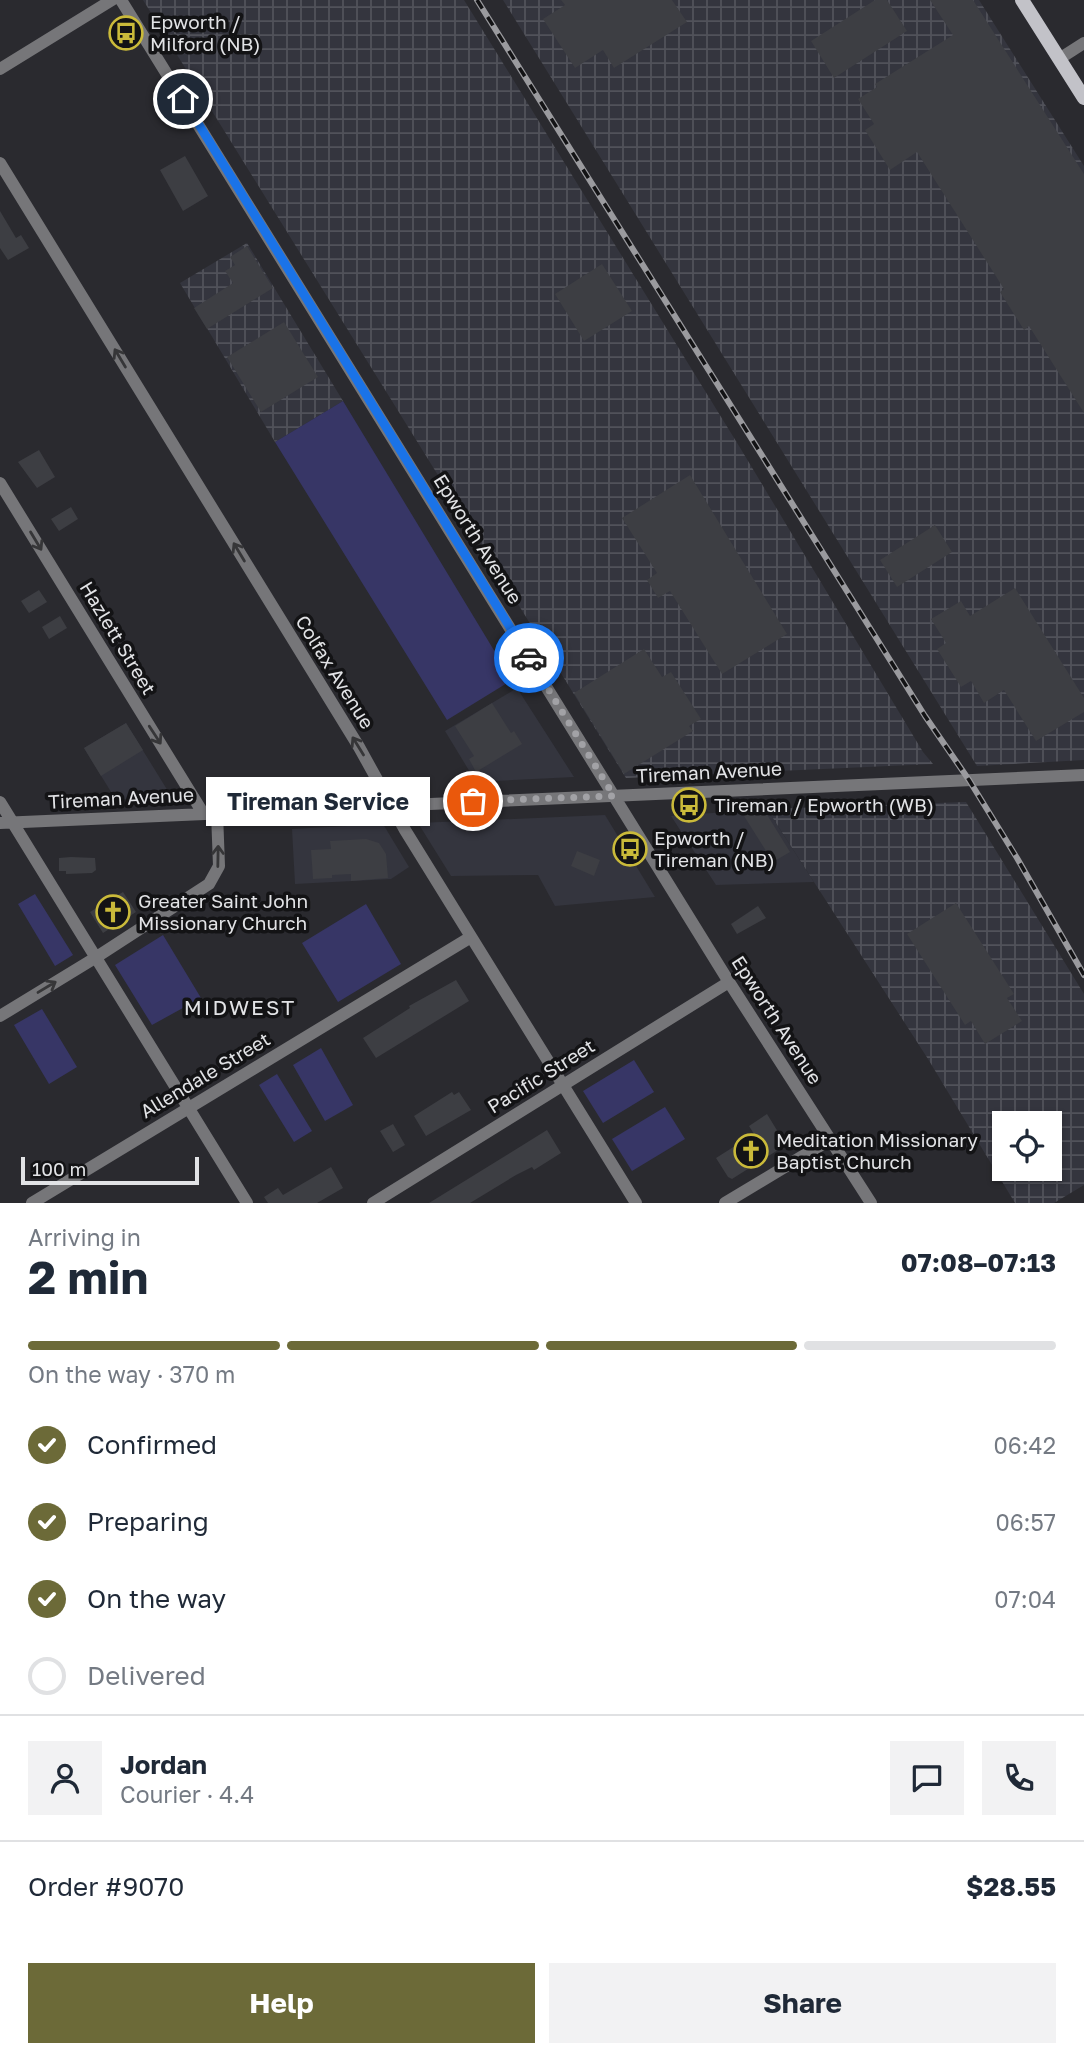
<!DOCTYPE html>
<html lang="en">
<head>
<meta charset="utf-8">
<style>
	body { margin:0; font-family:"Golos Text",sans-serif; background:#f2f2f3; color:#1f2937; height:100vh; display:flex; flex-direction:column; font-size:26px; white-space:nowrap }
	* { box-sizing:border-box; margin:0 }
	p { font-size:23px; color:#747a83 }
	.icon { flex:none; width:38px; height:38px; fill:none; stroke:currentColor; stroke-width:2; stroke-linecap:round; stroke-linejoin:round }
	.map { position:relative; height:1203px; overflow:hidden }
	.details { display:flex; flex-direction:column; background:#fff; flex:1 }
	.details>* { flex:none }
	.buttons { position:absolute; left:992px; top:1111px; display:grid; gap:14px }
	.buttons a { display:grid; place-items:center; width:70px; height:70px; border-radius:0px; background:#fff; box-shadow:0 2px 5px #0004; font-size:35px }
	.scale { position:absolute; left:21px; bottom:18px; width:178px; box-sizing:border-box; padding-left:7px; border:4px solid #e2e3e6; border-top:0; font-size:19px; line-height:24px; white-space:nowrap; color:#e2e3e6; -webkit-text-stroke:5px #131315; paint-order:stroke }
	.pin { position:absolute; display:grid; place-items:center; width:60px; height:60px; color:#fff; margin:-30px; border:4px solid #fff; border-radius:50%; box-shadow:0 2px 7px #0007 }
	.courier { position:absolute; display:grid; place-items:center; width:70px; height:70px; margin:-35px; border:5px solid #1a73e8; border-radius:50%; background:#fff; color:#222; box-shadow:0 2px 9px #0007 }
	.bubble { position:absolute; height:49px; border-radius:0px; background:#fff; box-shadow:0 2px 5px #0004; font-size:23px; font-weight:700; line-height:49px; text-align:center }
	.headline em { font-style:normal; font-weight:700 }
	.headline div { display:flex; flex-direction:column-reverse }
	.headline { display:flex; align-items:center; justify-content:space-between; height:119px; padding:0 28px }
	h1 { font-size:46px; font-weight:700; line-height:52px }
	.bar { display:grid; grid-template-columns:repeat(4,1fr); gap:10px 7px; align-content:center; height:84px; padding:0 28px }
	.bar i { height:9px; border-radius:5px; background:#e0e1e3 }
	.bar .active { background:#6c6a38 }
	.bar p { grid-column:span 4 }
	.line { display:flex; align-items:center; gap:18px; padding:0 28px; border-top:2px solid #e0e1e3 }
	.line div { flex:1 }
	.round { display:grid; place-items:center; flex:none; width:74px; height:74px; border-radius:0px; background:#f2f2f3 }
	ol { padding:0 28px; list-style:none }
	li { display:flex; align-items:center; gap:21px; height:77px }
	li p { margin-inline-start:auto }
	li .icon { padding:7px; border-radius:50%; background:#6c6a38; color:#fff; stroke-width:4 }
	li:last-child { color:#747a83 }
	li i { width:38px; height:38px; border:4px solid #e0e1e3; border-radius:50% }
	.cta { display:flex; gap:14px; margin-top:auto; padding:14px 28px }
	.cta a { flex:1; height:80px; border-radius:0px; background:#6c6a38; color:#fff; font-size:28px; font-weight:700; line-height:80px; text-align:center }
	.cta a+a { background:#f2f2f3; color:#1f2937 }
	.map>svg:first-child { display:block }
	.built { fill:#34353e }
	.industrial { fill:url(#industrial-grid); fill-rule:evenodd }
	.green { fill:#373666 }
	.building { fill:#3d3e43 }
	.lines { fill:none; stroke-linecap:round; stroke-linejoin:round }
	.minor { stroke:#767679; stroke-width:12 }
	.major { stroke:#c2c2c8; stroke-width:14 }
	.rail-casing { stroke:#9a9a9e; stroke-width:6 }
	.rail { stroke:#131315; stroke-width:3.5; stroke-dasharray:10; stroke-linecap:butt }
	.oneway { stroke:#363638 }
	.done { stroke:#a2a2a6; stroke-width:7; stroke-dasharray:0 12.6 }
	.route { stroke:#1a73e8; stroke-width:9 }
	.labels { text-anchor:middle; stroke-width:7; stroke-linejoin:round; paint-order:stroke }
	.poi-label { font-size:19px; fill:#e2e3e6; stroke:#131315; text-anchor:start }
	.street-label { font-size:19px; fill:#e2e3e6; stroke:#131315 }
	.neighbourhood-label { font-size:21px; letter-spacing:2px; fill:#e2e3e6; stroke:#131315 }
</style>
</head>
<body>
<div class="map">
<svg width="1084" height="1203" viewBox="0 0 1084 1203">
	<defs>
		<pattern id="industrial-grid" width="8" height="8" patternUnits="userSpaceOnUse" patternTransform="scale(1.75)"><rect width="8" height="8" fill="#34353e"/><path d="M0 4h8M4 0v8" fill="none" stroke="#51525a"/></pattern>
	</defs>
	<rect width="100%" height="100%" fill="#2a2a2f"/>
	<path class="built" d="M 517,688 L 574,777 L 476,782 L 445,731 Z
		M 126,723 L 171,796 L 116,800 L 84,748 Z
		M 767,809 L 814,882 L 716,885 L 671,816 Z
		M 605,815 L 655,897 L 555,906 L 538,875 L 451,876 L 418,823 Z
		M 383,824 L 409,867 L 391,879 L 295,884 L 292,829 Z"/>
	<path class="industrial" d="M 143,0 L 464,0 L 739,446 L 923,752 L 933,764 L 626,778 Z
		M 503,0 L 979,0 L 1084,166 L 1084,760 L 977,766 Z
		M 247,243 L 343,401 L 275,442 L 180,283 Z
		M 966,802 L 1084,994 L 1084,1185 L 1054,1203 L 1015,1203 L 928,1059 L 767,809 ZM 1004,1124 L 1050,1124 L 1050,1169 L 1004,1169 Z"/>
	<path class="green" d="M 343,401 L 512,680 L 447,720 L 275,442 Z
		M 35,894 L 73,955 L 55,966 L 18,904 Z
		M 366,904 L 401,964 L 338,1002 L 302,943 Z
		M 163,935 L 201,998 L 152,1025 L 115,965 Z
		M 42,1009 L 77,1067 L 49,1084 L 14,1025 Z
		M 321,1048 L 353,1105 L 325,1121 L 293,1065 Z
		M 634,1060 L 654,1092 L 603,1123 L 583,1091 Z
		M 277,1074 L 312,1131 L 294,1142 L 259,1085 Z
		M 665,1107 L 685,1139 L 632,1171 L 612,1139 Z"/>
	<path class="building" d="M 561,0 L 672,0 L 687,22 L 614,68 L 603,50 L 575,68 L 543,19 L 565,5 Z
		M 875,0 L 887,0 L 907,31 L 834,78 L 811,41 Z
		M 930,0 L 973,0 L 1084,174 L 1084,413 L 1029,326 L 1024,330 L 1000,292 L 1004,289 L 917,152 L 890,170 L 865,130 L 874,124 L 858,99 L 877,87 L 875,84 L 953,35 Z
		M 185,156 L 208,196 L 183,211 L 160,170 Z
		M 0,211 L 16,238 L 21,235 L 29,248 L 8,260 L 0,248 Z
		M 247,246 L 273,288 L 207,329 L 194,308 L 233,283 L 225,271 L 235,265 L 230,257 Z
		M 602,264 L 632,311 L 584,341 L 555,294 Z
		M 284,322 L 318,377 L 261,412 L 227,357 Z
		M 39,450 L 55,477 L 37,488 L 18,462 Z
		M 690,475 L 787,634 L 722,674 L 670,591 L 658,598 L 647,580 L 657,573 L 622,518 Z
		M 71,507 L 78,519 L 59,531 L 51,519 Z
		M 935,525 L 952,552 L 897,587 L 880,560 Z
		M 1015,588 L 1084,698 L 1084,712 L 1036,741 L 1004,690 L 984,703 L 971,681 L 961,687 L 937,649 L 946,643 L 931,619 L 961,601 L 970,616 Z
		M 39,590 L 47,602 L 29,613 L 21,601 Z
		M 60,616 L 67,628 L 49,639 L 42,627 Z
		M 644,649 L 662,677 L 671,672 L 701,719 L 689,726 L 693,731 L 624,774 L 574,693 Z
		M 492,703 L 511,733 L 514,731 L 522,744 L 476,772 L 469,759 L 474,756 L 455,726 Z
		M 126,723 L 143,750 L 101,776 L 84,748 Z
		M 761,805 L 790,852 L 773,862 L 744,816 Z
		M 366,839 L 379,843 L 386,854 L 388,878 L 351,881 L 351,874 L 332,875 L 332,878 L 313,879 L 311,850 L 331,849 L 330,841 Z
		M 577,851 L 600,860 L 594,876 L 571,866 Z
		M 71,857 L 95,858 L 96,870 L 92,873 L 66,874 L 66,871 L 59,871 L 59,858 Z
		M 123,892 L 136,912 L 103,933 L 90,912 Z
		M 956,903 L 1014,994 L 1007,998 L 1022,1021 L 985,1044 L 971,1021 L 965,1025 L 907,934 Z
		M 758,906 L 766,918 L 737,934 L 731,924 Z
		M 456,980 L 469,1001 L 376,1058 L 363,1038 L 410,1008 L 409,1006 Z
		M 452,1092 L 454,1095 L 459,1092 L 471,1110 L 426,1136 L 414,1116 Z
		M 767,1114 L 786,1145 L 732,1179 L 728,1177 L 716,1158 L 754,1134 L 749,1126 Z
		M 393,1124 L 405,1145 L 393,1152 L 380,1131 Z
		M 547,1130 L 561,1153 L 534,1170 L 532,1167 L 516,1175 L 470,1203 L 429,1203 Z
		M 331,1167 L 343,1188 L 317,1203 L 268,1203 L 264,1197 L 278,1188 L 283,1195 Z"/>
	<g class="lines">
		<path class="minor" d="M 121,0 L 729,982 L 871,1203
			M 1059,59 L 1084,43
			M 0,69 L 112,0
			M 0,163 L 359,747 L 405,830 L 636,1203
			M 0,483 L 203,813
			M 0,802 L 247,1203
			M 0,823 L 1084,775
			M 0,1016 L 95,958 L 209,884 L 219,866 L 217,813
			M 32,1203 L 471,937
			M 373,1203 L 729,982
			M 725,1203 L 831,1139"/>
		<path class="major" d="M 1022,0 L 1084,98"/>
		<defs>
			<path id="rail" d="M 477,0 L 925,716 L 969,780 L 1017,858 L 1084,975"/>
		</defs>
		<use href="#rail" class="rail-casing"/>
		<use href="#rail" class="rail"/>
	</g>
	<defs><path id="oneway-shaft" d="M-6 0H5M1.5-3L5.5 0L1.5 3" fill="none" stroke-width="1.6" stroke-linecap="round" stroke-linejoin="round" transform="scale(1.75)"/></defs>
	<g class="oneway">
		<use href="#oneway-shaft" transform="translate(120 358) rotate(-121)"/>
		<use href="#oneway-shaft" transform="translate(36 541) rotate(59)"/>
		<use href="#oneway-shaft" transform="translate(239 552) rotate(-121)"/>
		<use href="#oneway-shaft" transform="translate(155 735) rotate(57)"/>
		<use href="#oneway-shaft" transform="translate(358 746) rotate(-122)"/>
		<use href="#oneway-shaft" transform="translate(218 856) rotate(-89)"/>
		<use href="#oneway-shaft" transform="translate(47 987) rotate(-31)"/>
	</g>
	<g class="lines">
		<path class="done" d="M 473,801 L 614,796 L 529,658"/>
		<path class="route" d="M 183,99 L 529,658"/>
	</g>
	<defs>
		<symbol id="bus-ring" viewBox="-11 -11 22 22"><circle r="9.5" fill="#131315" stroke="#caba3a" stroke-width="1.5"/><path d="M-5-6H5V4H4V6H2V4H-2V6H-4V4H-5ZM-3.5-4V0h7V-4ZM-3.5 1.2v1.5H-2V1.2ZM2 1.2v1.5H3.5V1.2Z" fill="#caba3a"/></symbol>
		<symbol id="church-ring" viewBox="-11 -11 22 22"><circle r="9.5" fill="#131315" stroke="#caba3a" stroke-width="1.5"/><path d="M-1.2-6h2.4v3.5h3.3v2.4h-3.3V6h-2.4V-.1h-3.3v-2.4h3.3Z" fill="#caba3a"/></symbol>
	</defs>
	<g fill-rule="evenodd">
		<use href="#bus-ring" x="107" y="14" width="38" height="38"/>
		<use href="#bus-ring" x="670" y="786" width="38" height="38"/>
		<use href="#bus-ring" x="611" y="830" width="38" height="38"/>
		<use href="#church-ring" x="94" y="893" width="38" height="38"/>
		<use href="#church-ring" x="732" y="1132" width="38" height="38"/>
	</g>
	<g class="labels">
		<g class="poi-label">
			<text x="150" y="29">Epworth /<tspan x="150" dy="22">Milford (NB)</tspan></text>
			<text x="714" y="812">Tireman / Epworth (WB)</text>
			<text x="654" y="845">Epworth /<tspan x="654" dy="22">Tireman (NB)</tspan></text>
			<text x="138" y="908">Greater Saint John<tspan x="138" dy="22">Missionary Church</tspan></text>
			<text x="776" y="1147">Meditation Missionary<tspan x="776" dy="22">Baptist Church</tspan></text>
		</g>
		<g class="street-label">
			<text transform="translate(478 539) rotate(58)" y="7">Epworth Avenue</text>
			<text transform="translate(118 638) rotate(59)" y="7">Hazlett Street</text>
			<text transform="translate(335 672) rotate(58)" y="7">Colfax Avenue</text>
			<text transform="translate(709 772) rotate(-3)" y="7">Tireman Avenue</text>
			<text transform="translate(121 798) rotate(-3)" y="7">Tireman Avenue</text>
			<text transform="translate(777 1020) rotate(57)" y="7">Epworth Avenue</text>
			<text transform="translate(205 1075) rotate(-31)" y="7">Allendale Street</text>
			<text transform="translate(541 1076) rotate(-32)" y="7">Pacific Street</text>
		</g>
		<g class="neighbourhood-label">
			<text x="240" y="1015">MIDWEST</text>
		</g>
	</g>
</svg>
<div class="buttons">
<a><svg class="icon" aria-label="locate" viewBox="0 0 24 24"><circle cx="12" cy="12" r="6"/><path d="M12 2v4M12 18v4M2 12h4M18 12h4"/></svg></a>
</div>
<div class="scale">100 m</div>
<div class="pin" style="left:473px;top:801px;background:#ea580c"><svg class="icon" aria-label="bag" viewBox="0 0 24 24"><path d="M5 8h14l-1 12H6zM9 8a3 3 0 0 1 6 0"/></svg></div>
<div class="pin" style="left:183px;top:99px;background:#1f2937"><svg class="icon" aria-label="home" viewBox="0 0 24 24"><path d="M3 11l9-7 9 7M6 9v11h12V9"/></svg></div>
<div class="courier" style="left:529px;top:658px"><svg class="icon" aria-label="car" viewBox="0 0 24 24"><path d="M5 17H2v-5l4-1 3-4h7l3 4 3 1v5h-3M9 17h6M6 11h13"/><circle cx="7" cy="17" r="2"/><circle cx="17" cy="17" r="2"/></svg></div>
<div class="bubble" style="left:206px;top:777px;width:224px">Tireman Service</div>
</div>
<section class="details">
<div class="headline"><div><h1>2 min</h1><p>Arriving in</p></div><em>07:08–07:13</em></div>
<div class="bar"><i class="active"></i><i class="active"></i><i class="active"></i><i></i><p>On the way · 370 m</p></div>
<ol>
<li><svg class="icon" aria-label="check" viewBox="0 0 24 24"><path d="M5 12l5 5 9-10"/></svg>Confirmed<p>06:42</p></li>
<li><svg class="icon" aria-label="check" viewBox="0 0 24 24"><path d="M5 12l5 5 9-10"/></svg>Preparing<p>06:57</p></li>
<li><svg class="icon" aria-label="check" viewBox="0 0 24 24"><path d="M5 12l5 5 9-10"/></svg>On the way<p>07:04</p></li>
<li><i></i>Delivered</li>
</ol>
<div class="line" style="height:126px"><a class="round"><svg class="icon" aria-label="person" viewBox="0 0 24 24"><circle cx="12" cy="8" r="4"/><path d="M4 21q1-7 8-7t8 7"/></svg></a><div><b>Jordan</b><p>Courier · 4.4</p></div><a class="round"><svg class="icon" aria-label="chat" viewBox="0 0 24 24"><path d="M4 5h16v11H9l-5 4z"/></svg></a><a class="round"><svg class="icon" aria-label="phone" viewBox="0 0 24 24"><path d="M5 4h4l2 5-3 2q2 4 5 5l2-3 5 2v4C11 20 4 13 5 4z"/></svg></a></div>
<div class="line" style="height:91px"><div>Order #9070</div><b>$28.55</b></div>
<div class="cta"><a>Help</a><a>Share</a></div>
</section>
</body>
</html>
